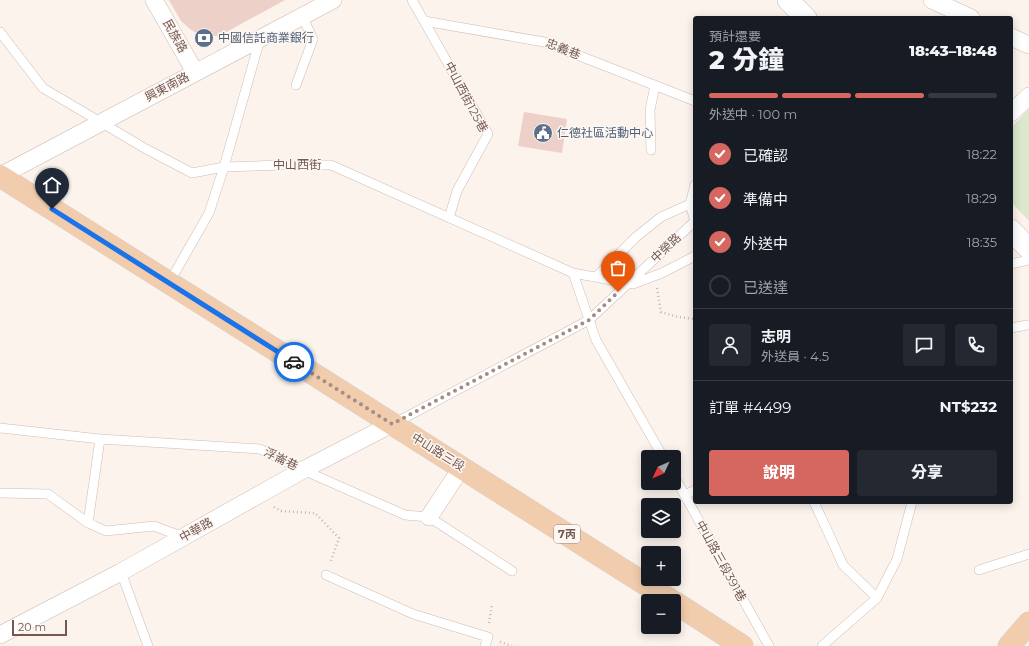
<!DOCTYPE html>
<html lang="zh-TW">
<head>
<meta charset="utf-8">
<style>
	body { margin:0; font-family:Montserrat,"Noto Sans TC",sans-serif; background:#242831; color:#f1f3f6; height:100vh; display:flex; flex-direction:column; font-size:15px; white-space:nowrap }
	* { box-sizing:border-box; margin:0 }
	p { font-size:13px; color:#9ea1a6 }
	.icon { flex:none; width:22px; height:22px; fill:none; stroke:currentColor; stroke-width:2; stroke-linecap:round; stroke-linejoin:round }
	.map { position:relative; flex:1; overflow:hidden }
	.panel { position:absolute; left:693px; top:16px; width:320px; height:488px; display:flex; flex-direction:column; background:#171b24; border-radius:4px; box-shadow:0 2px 10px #0003 }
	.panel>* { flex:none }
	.needle { width:26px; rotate:226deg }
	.fabs { position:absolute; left:641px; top:450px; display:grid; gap:8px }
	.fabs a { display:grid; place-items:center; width:40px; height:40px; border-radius:4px; background:#171b24; box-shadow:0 2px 10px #0003; font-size:20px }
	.scale { position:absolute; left:12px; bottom:10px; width:55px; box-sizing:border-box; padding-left:4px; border:2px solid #745851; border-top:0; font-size:11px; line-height:14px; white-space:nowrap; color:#745851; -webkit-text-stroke:3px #fdf7f3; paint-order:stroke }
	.pin { position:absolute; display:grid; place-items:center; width:34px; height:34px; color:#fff; margin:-41px -17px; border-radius:50% 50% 50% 0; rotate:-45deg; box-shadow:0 0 4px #0007 }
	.pin .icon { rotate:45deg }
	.courier { position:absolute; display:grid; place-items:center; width:40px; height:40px; margin:-20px; border:3px solid #1a73e8; border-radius:50%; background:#fff; color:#222; box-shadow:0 1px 5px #0007 }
	.head em { font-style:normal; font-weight:800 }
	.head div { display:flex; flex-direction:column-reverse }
	.head { display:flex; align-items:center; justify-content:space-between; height:68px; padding:0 16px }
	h1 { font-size:26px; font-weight:800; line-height:30px }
	.bar { display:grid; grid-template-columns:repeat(4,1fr); gap:6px 4px; align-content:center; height:48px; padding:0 16px }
	.bar i { height:5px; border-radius:3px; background:#363941 }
	.bar .active { background:#d66760 }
	.bar p { grid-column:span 4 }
	.line { display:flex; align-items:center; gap:10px; padding:0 16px; border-top:1px solid #363941 }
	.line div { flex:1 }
	.round { display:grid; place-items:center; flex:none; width:42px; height:42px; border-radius:4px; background:#242831 }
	ol { padding:0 16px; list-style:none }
	li { display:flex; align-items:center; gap:12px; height:44px }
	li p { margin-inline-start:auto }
	li .icon { padding:4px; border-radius:50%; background:#d66760; color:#fff; stroke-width:4 }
	li:last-child { color:#9ea1a6 }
	li i { width:22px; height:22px; border:2px solid #363941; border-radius:50% }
	.button { display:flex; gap:8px; margin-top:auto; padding:8px 16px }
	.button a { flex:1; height:46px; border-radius:4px; background:#d66760; color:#fff; font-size:16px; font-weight:800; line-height:46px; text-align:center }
	.button a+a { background:#242831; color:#f1f3f6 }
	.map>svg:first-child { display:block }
	.green { fill:#dce8cc }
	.building { fill:#edd0c7 }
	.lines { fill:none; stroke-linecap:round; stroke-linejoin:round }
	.service-casing { stroke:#cebcb5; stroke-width:10 }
	.minor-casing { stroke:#cebcb5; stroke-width:18 }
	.tertiary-casing { stroke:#cebcb5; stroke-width:22 }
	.primary-casing { stroke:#d8d0ce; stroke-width:23 }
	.path { stroke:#d3b3a9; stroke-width:2.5; stroke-dasharray:1 3; stroke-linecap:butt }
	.service { stroke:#fff; stroke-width:9 }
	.minor { stroke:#fff; stroke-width:17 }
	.tertiary { stroke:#fff; stroke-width:21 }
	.primary { stroke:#f1cdad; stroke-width:22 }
	.done { stroke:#a38e87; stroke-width:4; stroke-dasharray:0 7.2 }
	.route { stroke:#1a73e8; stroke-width:5 }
	.labels { text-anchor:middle; stroke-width:3; stroke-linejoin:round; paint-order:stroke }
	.shield { fill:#fdf7f3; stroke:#9d8882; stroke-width:1 }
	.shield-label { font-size:11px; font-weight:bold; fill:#745851 }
	.street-label { font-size:12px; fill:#745851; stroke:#fdf7f3 }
	.service-label { font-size:12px; fill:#4e5e75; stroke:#fdf7f3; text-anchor:start }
</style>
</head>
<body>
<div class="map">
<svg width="1029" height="646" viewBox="0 0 1029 646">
	<rect width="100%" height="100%" fill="#fbf3ec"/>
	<path class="green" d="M 1029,109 L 1029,221 L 1011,202 L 1011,128 Z"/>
	<path class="building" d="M 169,0 L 285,0 L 219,36 L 201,36 L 190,29 L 181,21 Z
		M 524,112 L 567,119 L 562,153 L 518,146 Z"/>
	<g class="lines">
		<defs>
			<path id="service" d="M 412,0 L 488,134 L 457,191 L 449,218
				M 424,21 L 544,42 L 695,101
				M 0,32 L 43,88 L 146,149 L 192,173 L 224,167 L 282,165 L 331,165 L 573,273 L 596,340 L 663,457
				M 296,85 L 313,39 L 302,16
				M 651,150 L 650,110 L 655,85
				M 695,221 L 690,204 L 695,185
				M 1011,264 L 1029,260
				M 573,273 L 633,284 L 662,273 L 695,256
				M 596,277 L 636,237 L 661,217 L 690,204
				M 169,283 L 209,213 L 224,167 L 260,39
				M 1011,328 L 1027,325 L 1029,325
				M 393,424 L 589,320 L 695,221
				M 0,428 L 100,439 L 260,449 L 303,470 L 405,515 L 429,517 L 512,571
				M 674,476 L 769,646
				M 0,493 L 48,494 L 88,523 L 106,531 L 154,526 L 183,537
				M 685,495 L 695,490
				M 814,502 L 828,532 L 843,565 L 877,598
				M 88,523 L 100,439
				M 979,570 L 1029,554
				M 121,572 L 148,646
				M 326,575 L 413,614 L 488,637 L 485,646
				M 822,646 L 877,598 L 897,559 L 912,502"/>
			<path id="minor" d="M 154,0 L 195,72
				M 932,0 L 971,18
				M 1011,37 L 1029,45
				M 1011,113 L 1029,96
				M 0,176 L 333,0
				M 429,517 L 462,467
				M 0,635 L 121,572 L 303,470 L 392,424"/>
			<path id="tertiary" d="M 788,0 L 806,18
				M 1011,230 L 1029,249"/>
			<path id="primary" d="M 0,176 C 224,318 448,458 672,601
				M 674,602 L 742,646
				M 1009,646 L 1029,623"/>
		</defs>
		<use href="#service" class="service-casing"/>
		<use href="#minor" class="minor-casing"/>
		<use href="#tertiary" class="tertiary-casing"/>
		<use href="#primary" class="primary-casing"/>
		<path class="path" d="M 657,288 L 661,312 L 678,317 L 695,319
			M 274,507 L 281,511 L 315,513 L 339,538 L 330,563
			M 489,623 L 492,605
			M 500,642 L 512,646"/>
		<use href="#service" class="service"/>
		<use href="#minor" class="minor"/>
		<use href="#tertiary" class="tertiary"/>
		<use href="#primary" class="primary"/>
	</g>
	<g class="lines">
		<path class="done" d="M 294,362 L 392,424 L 589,320 L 618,292"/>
		<path class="route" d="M 52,209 L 294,362"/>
	</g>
	<defs>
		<symbol id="bank-disc" viewBox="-11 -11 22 22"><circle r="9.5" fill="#5c6f8a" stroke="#fdf7f3"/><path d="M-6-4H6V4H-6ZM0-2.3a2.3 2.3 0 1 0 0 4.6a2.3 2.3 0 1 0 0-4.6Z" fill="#fff"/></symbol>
		<symbol id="civic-disc" viewBox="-11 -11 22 22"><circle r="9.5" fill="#5c6f8a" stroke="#fdf7f3"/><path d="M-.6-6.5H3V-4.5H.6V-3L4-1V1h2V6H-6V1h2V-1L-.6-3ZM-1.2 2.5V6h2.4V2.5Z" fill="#fff"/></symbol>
	</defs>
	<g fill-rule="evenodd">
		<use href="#bank-disc" x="193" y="27" width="22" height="22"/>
		<use href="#civic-disc" x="532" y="122" width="22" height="22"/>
	</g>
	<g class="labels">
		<rect class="shield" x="554" y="525" width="26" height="18" rx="3"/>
		<g class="shield-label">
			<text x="567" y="538">7丙</text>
		</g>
		<g class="street-label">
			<text transform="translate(175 36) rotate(61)" y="4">民族路</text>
			<text transform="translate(563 49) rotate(21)" y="4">忠義巷</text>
			<text transform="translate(167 87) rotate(-28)" y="4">興東南路</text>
			<text transform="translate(466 97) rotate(62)" y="4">中山西街125巷</text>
			<text x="297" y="169">中山西街</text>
			<text transform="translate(666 248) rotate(-43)" y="4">中榮路</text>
			<text transform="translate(438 452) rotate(32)" y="4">中山路三段</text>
			<text transform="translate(281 459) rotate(26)" y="4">浮崙巷</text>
			<text transform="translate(196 530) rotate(-29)" y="4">中華路</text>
			<text transform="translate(721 561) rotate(61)" y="4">中山路三段391巷</text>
		</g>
		<g class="service-label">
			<text x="218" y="42">中國信託商業銀行</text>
			<text x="557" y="137">仁德社區活動中心</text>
		</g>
	</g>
</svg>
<div class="fabs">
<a><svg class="needle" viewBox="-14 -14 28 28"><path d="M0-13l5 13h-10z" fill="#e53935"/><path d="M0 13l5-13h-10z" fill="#9ea1a6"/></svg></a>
<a><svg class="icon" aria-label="layers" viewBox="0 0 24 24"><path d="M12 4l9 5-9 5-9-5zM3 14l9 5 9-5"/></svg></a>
<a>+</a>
<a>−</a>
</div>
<div class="scale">20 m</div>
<div class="pin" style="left:618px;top:292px;background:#ea580c"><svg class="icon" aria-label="bag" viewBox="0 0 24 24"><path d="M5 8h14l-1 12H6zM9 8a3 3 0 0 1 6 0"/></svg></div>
<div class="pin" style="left:52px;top:209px;background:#1f2937"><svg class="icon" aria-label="home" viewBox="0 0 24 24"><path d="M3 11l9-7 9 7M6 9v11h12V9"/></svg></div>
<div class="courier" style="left:294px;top:362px"><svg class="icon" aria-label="car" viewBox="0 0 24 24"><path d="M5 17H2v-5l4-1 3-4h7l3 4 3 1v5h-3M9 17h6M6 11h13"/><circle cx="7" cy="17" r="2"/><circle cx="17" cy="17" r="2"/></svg></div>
<section class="panel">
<div class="head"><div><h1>2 分鐘</h1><p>預計還要</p></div><em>18:43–18:48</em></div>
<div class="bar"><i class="active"></i><i class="active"></i><i class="active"></i><i></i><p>外送中 · 100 m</p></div>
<ol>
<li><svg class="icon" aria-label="check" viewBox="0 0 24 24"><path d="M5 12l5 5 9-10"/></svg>已確認<p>18:22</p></li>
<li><svg class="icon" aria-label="check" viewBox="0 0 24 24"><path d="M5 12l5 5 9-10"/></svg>準備中<p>18:29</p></li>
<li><svg class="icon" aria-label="check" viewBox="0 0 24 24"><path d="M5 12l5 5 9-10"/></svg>外送中<p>18:35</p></li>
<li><i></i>已送達</li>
</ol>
<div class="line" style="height:72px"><a class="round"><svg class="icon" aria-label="person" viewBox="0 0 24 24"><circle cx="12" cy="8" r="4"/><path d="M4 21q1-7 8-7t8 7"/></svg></a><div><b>志明</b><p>外送員 · 4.5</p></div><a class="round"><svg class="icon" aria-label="chat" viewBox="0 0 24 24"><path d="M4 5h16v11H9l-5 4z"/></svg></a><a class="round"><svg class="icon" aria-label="phone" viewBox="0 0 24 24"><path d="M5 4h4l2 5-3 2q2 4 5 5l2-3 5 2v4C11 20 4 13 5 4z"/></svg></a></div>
<div class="line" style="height:52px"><div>訂單 #4499</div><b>NT$232</b></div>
<div class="button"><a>說明</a><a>分享</a></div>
</section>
</div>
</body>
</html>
